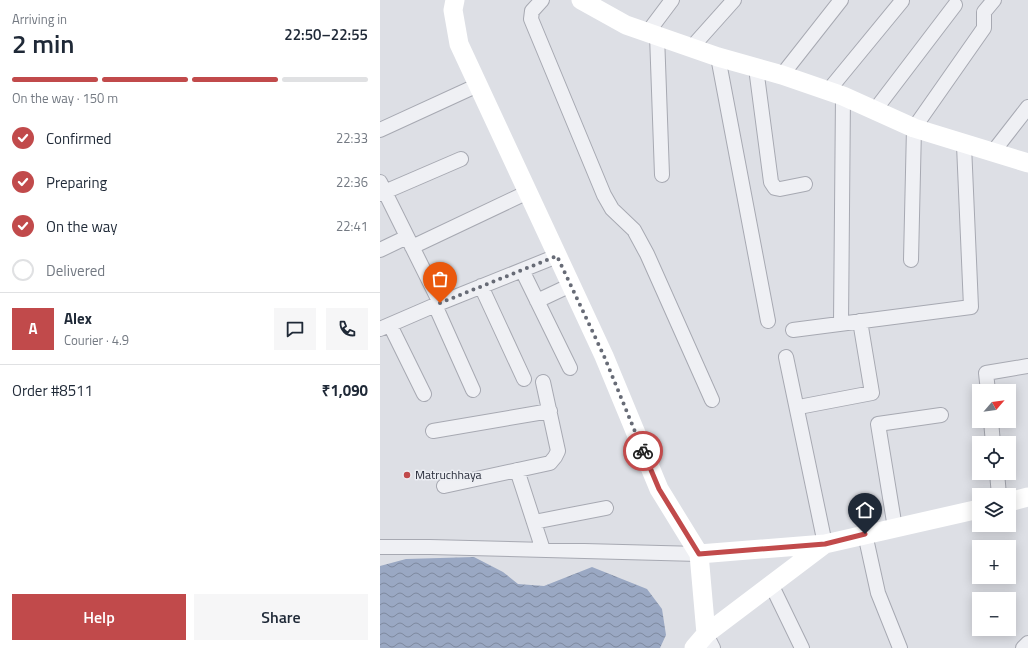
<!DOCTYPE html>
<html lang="en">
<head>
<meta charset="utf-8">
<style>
	body { margin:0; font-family:"Titillium Web",sans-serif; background:#f6f6f7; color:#1f2937; height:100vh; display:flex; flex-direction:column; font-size:15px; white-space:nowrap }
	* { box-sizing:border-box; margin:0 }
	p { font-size:13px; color:#747a83 }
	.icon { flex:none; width:22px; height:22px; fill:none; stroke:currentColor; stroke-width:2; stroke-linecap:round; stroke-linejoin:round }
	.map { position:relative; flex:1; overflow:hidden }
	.panel { display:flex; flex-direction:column; background:#fff; width:380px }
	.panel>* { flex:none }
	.needle { width:26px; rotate:62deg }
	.fabs { position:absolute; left:592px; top:384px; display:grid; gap:8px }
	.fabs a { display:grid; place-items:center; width:44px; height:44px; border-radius:0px; background:#fff; box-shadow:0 2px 10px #0003; font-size:20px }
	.pin { position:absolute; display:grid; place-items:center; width:34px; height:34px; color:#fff; margin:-41px -17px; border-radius:50% 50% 50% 0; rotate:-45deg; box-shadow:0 0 4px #0007 }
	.pin .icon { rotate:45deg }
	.courier { position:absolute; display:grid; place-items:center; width:40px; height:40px; margin:-20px; border:3px solid #c14a4b; border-radius:50%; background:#fff; color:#222; box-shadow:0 1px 5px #0007 }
	.overview em { font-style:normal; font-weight:600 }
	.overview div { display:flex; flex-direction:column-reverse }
	.overview { display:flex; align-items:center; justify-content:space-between; height:68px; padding:0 12px }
	h1 { font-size:26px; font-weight:600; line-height:30px }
	.bar { display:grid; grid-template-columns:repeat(4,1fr); gap:6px 4px; align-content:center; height:48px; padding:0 12px }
	.bar i { height:5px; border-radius:3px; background:#e0e1e3 }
	.bar .selected { background:#c14a4b }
	.bar p { grid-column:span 4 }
	.line { display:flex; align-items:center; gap:10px; padding:0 12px; border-top:1px solid #e0e1e3 }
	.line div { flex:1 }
	.round { display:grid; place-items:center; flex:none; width:42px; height:42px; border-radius:0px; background:#f6f6f7 }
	ol { padding:0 12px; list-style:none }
	li { display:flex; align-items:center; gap:12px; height:44px }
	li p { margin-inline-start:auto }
	li .icon { padding:4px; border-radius:50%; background:#c14a4b; color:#fff; stroke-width:4 }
	li:last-child { color:#747a83 }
	li i { width:22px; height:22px; border:2px solid #e0e1e3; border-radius:50% }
	.action { display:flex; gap:8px; margin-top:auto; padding:8px 12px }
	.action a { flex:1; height:46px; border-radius:0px; background:#c14a4b; color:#fff; font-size:16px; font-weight:600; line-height:46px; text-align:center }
	.action a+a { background:#f6f6f7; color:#1f2937 }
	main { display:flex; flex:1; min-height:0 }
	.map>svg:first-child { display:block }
	.water { fill:url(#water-waves) }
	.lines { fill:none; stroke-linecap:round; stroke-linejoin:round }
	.street-casing { stroke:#a7a9b2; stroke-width:16 }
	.street { stroke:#eff0f4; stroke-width:14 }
	.secondary { stroke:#fff; stroke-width:19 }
	.done { stroke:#676b76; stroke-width:4; stroke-dasharray:0 7.2 }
	.route { stroke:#c14a4b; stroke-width:5 }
	.poi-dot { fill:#c14a4b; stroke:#eceef3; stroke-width:1.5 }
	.labels { text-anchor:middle; stroke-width:3; stroke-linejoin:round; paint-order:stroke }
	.poi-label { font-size:12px; fill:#282c3a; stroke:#eceef3; text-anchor:start }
</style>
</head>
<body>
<main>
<section class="panel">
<div class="overview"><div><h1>2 min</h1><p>Arriving in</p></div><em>22:50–22:55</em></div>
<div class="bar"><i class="selected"></i><i class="selected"></i><i class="selected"></i><i></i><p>On the way · 150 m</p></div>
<ol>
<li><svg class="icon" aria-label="check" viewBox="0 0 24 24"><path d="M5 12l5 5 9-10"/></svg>Confirmed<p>22:33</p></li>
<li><svg class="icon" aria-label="check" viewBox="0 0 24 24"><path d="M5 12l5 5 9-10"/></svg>Preparing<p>22:36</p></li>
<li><svg class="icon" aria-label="check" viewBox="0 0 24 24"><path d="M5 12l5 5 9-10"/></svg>On the way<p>22:41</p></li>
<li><i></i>Delivered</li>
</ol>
<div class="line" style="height:72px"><b class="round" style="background:#c14a4b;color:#fff">A</b><div><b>Alex</b><p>Courier · 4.9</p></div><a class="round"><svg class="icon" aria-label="chat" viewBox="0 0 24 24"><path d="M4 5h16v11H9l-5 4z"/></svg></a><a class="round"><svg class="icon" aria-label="phone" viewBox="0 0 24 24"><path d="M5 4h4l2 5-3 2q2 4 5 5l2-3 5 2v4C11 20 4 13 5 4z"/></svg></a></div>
<div class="line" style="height:52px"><div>Order #8511</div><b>₹1,090</b></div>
<div class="action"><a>Help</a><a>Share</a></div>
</section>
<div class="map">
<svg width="648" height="648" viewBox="0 0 648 648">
	<defs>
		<pattern id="water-waves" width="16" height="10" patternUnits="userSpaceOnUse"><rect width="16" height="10" fill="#9aa8c3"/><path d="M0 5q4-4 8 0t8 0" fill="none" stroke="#7e899f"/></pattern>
	</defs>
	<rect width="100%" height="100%" fill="#dddfe5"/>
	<path class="water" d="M 94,557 L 123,572 L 138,584 L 164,586 L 212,567 L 267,589 L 282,609 L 286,635 L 280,648 L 0,648 L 0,566 L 26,559 Z"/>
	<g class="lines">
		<defs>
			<path id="street" d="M 162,0 L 152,11 L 151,19 L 224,195 L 232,209 L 254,230 L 267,254 L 332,400
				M 268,32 L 292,0
				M 277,35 L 282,175
				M 312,47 L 354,0
				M 338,57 L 388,321
				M 376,68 L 391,182 L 395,188 L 400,189 L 425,184
				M 402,75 L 461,0
				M 448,91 L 522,1
				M 495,110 L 575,5
				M 0,130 L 98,85
				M 613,152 L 648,107
				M 0,182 L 60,303
				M 0,194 L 81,159
				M 32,247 L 148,192
				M 0,250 L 27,237
				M 531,260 L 534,128 L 604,28 L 604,12 L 614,0
				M 142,270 L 190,368
				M 101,286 L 144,379
				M 157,301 L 191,285
				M 55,305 L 93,390
				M 461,324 L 463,96
				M 10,325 L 44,394
				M 0,329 L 60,303 L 177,256
				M 413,330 L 591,307 L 584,145
				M 406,357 L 445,544
				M 608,391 L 606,373 L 648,366
				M 424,406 L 492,393 L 480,321
				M 611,421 L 613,443
				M 53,431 L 170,411
				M 137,470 L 163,550
				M 617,473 L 619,495
				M 64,486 L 170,463 L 175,457 L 178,451 L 163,382
				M 154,522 L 226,508
				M 515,528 L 498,424 L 561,415
				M 485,534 L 498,593 L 520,648
				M 0,547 L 50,547 L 319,554
				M 391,584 L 422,648
				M 326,634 L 333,648
				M 643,648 L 648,643"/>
		</defs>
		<use href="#street" class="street-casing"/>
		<use href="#street" class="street"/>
		<path class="secondary" d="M 75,0 L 73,10 L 79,44 L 224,356 L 279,489 L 319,554 L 326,634 L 314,648
			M 201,0 L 246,25 L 338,57 L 402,75 L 463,96 L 534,128 L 648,163
			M 629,502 L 648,497
			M 319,554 L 445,544 L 599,509
			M 326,634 L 445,544"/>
	</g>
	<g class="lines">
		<path class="done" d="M 60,303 L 177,256 L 224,356 L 263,451"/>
		<path class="route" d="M 263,451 L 279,489 L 319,554 L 445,544 L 485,534"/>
	</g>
	<circle class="poi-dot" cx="27" cy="475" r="4"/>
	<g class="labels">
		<g class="poi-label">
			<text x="35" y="479">Matruchhaya</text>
		</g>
	</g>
</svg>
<div class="fabs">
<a><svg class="needle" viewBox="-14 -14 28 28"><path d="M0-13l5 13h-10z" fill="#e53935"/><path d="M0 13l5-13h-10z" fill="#747a83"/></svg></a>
<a><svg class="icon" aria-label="locate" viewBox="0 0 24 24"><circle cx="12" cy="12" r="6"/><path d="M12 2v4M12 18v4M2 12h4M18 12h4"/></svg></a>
<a><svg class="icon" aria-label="layers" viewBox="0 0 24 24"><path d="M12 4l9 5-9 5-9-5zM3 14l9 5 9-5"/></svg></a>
<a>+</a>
<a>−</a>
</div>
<div class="pin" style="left:60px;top:303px;background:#ea580c"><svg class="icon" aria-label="bag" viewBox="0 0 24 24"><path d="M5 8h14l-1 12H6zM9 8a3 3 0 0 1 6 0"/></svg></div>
<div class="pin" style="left:485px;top:534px;background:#1f2937"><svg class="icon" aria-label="home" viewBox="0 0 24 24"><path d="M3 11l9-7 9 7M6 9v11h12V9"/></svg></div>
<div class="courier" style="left:263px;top:451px"><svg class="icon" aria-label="bike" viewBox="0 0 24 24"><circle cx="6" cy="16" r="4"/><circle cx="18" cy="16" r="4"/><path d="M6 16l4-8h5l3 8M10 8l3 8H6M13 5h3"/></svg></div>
</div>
</main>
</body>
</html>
